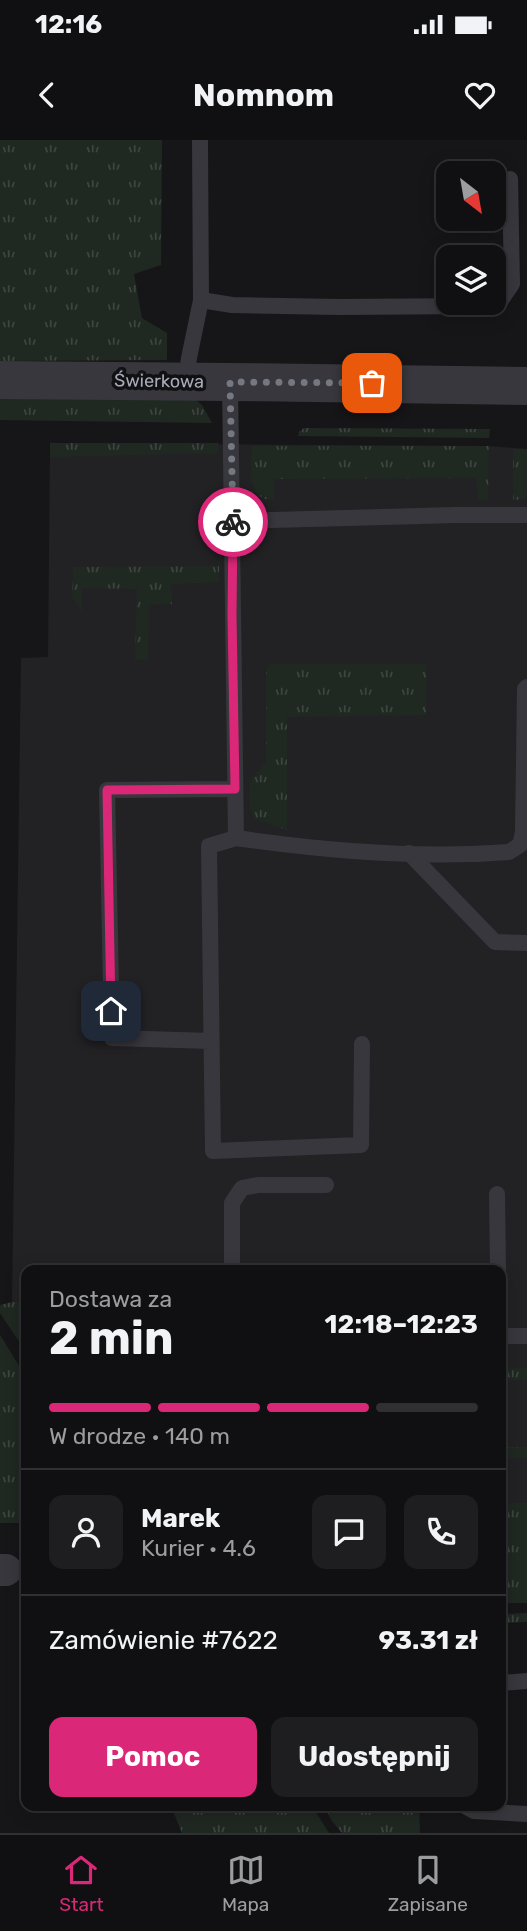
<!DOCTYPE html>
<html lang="pl">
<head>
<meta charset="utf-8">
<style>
	body { margin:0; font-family:Rubik,sans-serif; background:#1e1e20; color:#f1f3f6; height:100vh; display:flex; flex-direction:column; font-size:26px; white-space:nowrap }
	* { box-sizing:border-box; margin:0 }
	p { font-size:23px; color:#9c9d9f }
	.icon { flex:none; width:38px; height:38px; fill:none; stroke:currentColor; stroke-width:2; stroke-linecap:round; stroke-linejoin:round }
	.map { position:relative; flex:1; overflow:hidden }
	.details { position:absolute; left:21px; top:1125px; width:485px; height:546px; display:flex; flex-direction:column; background:#101012; border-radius:14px; box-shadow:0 4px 18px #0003,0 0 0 2px #303032 }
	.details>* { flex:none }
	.needle { width:46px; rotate:149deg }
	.buttons { position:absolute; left:436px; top:21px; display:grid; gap:14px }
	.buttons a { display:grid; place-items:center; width:70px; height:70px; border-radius:14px; background:#101012; box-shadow:0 4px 18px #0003,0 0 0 2px #303032; font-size:35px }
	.pin { position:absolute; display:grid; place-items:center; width:60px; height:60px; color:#fff; margin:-30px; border-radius:14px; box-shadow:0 4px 10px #0006 }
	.courier { position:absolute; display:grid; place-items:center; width:70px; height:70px; margin:-35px; border:5px solid #db2777; border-radius:50%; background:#fff; color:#222; box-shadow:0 2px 9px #0007 }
	.overview em { font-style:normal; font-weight:700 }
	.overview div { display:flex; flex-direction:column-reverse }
	.overview { display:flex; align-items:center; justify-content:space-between; height:119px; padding:0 28px }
	h1 { font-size:46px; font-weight:700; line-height:52px }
	.bar { display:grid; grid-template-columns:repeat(4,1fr); gap:10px 7px; align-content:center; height:84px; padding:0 28px }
	.bar i { height:9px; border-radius:5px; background:#303032 }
	.bar .on { background:#db2777 }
	.bar p { grid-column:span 4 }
	.line { display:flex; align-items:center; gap:18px; padding:0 28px; border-top:2px solid #303032 }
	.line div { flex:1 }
	.round { display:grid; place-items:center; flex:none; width:74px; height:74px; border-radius:14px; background:#1e1e20 }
	.cta { display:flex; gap:14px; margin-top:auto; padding:14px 28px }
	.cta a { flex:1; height:80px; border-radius:14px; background:#db2777; color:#fff; font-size:28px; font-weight:700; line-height:80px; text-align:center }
	.cta a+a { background:#1e1e20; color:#f1f3f6 }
	.status { display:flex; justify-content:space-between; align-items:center; height:49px; padding:0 35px; background:#101012; direction:ltr }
	.status svg { height:19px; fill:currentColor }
	header { display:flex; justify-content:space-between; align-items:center; height:91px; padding:0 28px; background:#101012; font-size:32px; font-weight:700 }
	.tabs { display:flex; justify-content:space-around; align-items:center; height:98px; border-top:2px solid #303032; background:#101012; font-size:19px; color:#9c9d9f }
	.tabs a { display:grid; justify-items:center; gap:4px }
	.tabs .on { color:#db2777 }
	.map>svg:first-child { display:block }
	.built { fill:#222225 }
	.grass { fill:url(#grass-tufts) }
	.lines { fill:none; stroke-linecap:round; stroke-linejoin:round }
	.service { stroke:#37373d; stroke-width:16 }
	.minor { stroke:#37373d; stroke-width:32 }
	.tertiary { stroke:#37373d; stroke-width:38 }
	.done { stroke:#757781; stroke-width:7; stroke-dasharray:0 12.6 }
	.route { stroke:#db2777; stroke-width:9 }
	.labels { text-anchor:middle; stroke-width:7; stroke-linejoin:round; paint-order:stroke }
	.street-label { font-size:18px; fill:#a8abb9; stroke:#111113 }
</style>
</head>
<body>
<div class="status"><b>12:16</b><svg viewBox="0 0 49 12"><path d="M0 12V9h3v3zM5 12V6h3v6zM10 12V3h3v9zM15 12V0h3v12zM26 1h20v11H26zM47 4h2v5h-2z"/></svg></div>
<header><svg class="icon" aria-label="back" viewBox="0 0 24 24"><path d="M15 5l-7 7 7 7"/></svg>Nomnom<svg class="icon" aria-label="heart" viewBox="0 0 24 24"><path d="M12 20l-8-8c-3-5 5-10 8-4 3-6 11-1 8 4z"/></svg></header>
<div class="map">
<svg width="527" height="1693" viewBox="0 0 527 1693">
	<defs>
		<pattern id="grass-tufts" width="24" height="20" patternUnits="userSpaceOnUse" patternTransform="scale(1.75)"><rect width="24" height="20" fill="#202822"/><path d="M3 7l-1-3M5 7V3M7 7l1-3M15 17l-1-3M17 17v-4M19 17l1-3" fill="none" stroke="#3e4440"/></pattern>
	</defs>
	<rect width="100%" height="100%" fill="#161618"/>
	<path class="built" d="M 50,303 L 489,306 L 527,309 L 527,1421 L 501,1421 L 500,1130 L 26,1130 L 26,1161 L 12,1162 L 21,518 L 48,517 Z"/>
	<path class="grass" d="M 0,0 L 162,0 L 161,125 L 134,134 L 142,178 L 167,193 L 167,220 L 0,221 Z
		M 0,255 L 191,256 L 202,265 L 212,283 L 0,280 Z
		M 304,288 L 490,289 L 489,298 L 298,296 L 299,292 Z
		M 50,303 L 218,303 L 219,313 L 50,317 Z
		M 252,306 L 489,306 L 488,360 L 478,359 L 476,338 L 275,339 L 274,360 C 271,360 267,360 263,358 C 246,350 252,321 252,306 Z
		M 513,309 L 527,309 L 526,359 L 513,360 Z
		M 219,426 L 219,442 L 171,444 L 172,464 L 149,465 L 148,520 L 135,519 L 137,449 L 82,448 L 82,471 L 72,457 L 73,427 Z
		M 269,524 L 427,524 L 426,575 L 287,577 L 287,690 L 254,679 L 249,662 L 250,641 L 266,622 L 266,531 Z
		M 26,1161 L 26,1212 L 0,1173 L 0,1165 L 12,1162 Z
		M 0,1195 L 26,1237 L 26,1383 L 0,1383 Z
		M 501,1228 L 527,1228 L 527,1240 L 501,1240 Z
		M 501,1307 L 527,1307 L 527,1318 L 501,1318 Z
		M 500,1363 L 527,1363 L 527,1463 L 501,1463 Z
		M 527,1473 L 527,1482 L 501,1483 L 501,1474 Z
		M 171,1666 L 312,1666 L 329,1693 L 182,1693 Z
		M 324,1666 L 419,1666 L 420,1693 L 342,1693 L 332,1681 Z"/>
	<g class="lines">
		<path class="service" d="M 201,160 L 232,165 L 339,167 L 481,166 L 499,163 L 512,144 L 510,39
			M 186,241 L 189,218 L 201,160 L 200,0
			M 230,242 L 236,698 C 326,711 419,719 509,712 L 520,705 L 523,692 L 525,549 L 527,547
			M 233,381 L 456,375 L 527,375
			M 236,698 L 209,706 L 213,1011 L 361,1005 L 362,904
			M 409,713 L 495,802 L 527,803
			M 211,901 L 112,898 L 107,650 L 235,649
			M 497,1054 L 498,1130
			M 232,1130 L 232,1063 L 242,1048 L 258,1045 L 326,1045
			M 500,1196 L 527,1196
			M 500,1543 L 527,1541
			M 465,1666 L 474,1671 L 527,1674"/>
		<path class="minor" d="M 0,1430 L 6,1430"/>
		<path class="tertiary" d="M 0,240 C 176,241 351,243 527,246"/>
	</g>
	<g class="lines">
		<path class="done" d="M 233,382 L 230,242 L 372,243"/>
		<path class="route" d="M 111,871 L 107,650 L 235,649 L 232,475 L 233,382"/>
	</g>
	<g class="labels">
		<g class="street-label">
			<text transform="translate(159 241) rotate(1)" y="6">Świerkowa</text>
		</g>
	</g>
</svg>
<div class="buttons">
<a><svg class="needle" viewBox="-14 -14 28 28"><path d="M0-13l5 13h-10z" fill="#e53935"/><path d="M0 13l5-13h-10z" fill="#9c9d9f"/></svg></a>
<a><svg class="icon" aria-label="layers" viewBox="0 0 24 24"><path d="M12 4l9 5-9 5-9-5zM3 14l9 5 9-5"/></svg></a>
</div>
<div class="pin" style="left:372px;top:243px;background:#ea580c"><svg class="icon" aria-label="bag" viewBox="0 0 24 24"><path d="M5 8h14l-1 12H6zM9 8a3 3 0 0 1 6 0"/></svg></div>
<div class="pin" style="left:111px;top:871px;background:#1f2937"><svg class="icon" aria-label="home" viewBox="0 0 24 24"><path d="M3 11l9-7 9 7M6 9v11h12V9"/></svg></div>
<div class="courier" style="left:233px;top:382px"><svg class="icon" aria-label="bike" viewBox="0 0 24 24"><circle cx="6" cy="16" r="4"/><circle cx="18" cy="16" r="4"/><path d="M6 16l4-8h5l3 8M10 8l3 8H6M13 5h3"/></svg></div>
<section class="details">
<div class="overview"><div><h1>2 min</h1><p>Dostawa za</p></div><em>12:18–12:23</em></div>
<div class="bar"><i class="on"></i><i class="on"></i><i class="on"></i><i></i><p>W drodze · 140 m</p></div>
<div class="line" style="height:126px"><a class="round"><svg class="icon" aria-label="person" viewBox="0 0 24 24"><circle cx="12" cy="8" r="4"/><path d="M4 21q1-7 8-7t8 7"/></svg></a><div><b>Marek</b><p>Kurier · 4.6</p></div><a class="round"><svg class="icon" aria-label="chat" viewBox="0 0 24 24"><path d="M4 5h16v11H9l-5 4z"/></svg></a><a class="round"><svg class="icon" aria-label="phone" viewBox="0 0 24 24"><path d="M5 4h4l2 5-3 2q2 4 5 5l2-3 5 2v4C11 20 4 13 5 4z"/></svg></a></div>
<div class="line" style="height:91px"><div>Zamówienie #7622</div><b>93.31 zł</b></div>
<div class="cta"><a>Pomoc</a><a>Udostępnij</a></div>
</section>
</div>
<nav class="tabs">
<a class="on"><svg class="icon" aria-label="home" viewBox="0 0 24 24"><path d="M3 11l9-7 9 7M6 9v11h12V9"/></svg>Start</a>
<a><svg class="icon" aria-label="map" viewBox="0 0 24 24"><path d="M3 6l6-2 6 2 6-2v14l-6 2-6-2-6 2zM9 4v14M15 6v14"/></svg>Mapa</a>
<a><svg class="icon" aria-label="saved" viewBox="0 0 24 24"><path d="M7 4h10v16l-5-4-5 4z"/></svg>Zapisane</a>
</nav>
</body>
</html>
